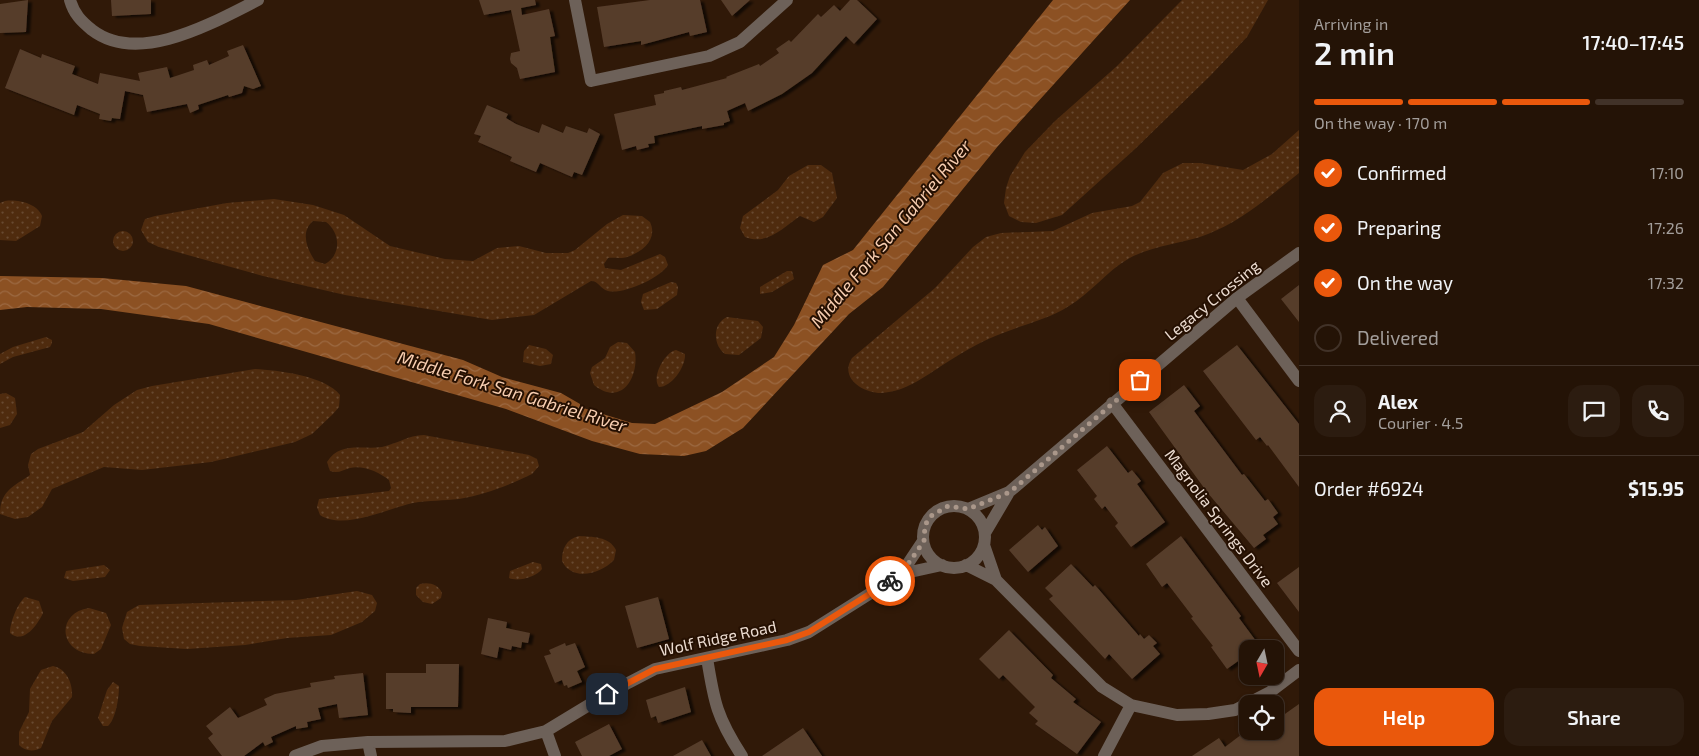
<!DOCTYPE html>
<html lang="en">
<head>
<meta charset="utf-8">
<style>
	body { margin:0; font-family:"Exo 2",sans-serif; background:#2c1c10; color:#f1f3f6; height:100vh; display:flex; flex-direction:column; font-size:19px; white-space:nowrap }
	* { box-sizing:border-box; margin:0 }
	p { font-size:16px; color:#a39e9b }
	.icon { flex:none; width:28px; height:28px; fill:none; stroke:currentColor; stroke-width:2; stroke-linecap:round; stroke-linejoin:round }
	.map { position:relative; flex:1; overflow:hidden }
	.details { display:flex; flex-direction:column; background:#241306; width:400px }
	.details>* { flex:none }
	.needle { width:32px; rotate:189deg }
	.fabs { position:absolute; left:1239px; top:640px; display:grid; gap:10px }
	.fabs a { display:grid; place-items:center; width:45px; height:45px; border-radius:10px; background:#241306; box-shadow:0 1px 4px #0004,0 0 0 1px #413228; font-size:25px }
	.pin { position:absolute; display:grid; place-items:center; width:42px; height:42px; color:#fff; margin:-21px; border-radius:10px; box-shadow:0 2px 8px #0006 }
	.courier { position:absolute; display:grid; place-items:center; width:50px; height:50px; margin:-25px; border:4px solid #ea580c; border-radius:50%; background:#fff; color:#222; box-shadow:0 1px 6px #0007 }
	.head em { font-style:normal; font-weight:600 }
	.head div { display:flex; flex-direction:column-reverse }
	.head { display:flex; align-items:center; justify-content:space-between; height:85px; padding:0 15px }
	h1 { font-size:32px; font-weight:600; line-height:38px }
	.bar { display:grid; grid-template-columns:repeat(4,1fr); gap:8px 5px; align-content:center; height:60px; padding:0 15px }
	.bar i { height:6px; border-radius:4px; background:#413228 }
	.bar .current { background:#ea580c }
	.bar p { grid-column:span 4 }
	.line { display:flex; align-items:center; gap:12px; padding:0 15px; border-top:1px solid #413228 }
	.line div { flex:1 }
	.round { display:grid; place-items:center; flex:none; width:52px; height:52px; border-radius:15px; background:#2c1c10 }
	ol { padding:0 15px; list-style:none }
	li { display:flex; align-items:center; gap:15px; height:55px }
	li p { margin-inline-start:auto }
	li .icon { padding:5px; border-radius:50%; background:#ea580c; color:#fff; stroke-width:4 }
	li:last-child { color:#a39e9b }
	li i { width:28px; height:28px; border:2px solid #413228; border-radius:50% }
	.primary-button { display:flex; gap:10px; margin-top:auto; padding:10px 15px }
	.primary-button a { flex:1; height:58px; border-radius:15px; background:#ea580c; color:#fff; font-size:20px; font-weight:600; line-height:58px; text-align:center }
	.primary-button a+a { background:#2c1c10; color:#f1f3f6 }
	main { display:flex; flex:1; min-height:0 }
	.map>svg:first-child { display:block }
	.grass { fill:url(#grass-dots); fill-rule:evenodd }
	.water { fill:url(#water-waves) }
	.building { fill:#563d2b; filter:url(#shadow) }
	.lines { fill:none; stroke-linecap:round; stroke-linejoin:round }
	.minor { stroke:#6d6159; stroke-width:12 }
	.done { stroke:#aa978a; stroke-width:5; stroke-dasharray:0 9 }
	.route { stroke:#ea580c; stroke-width:6 }
	.labels { text-anchor:middle; stroke-width:4; stroke-linejoin:round; paint-order:stroke }
	.street-label { font-size:16px; fill:#ebdbd0; stroke:#251002 }
	.water-label { font-size:18px; font-style:italic; fill:#f7cdb0; stroke:#251002 }
</style>
</head>
<body>
<main>
<div class="map">
<svg width="1299" height="756" viewBox="0 0 1299 756">
	<defs>
		<pattern id="grass-dots" width="8" height="8" patternUnits="userSpaceOnUse" patternTransform="scale(1.25)"><rect width="8" height="8" fill="#4f2b0e"/><path d="M2 2h.1M6 6h.1" fill="none" stroke="#684930" stroke-width="1.8" stroke-linecap="round"/></pattern>
		<pattern id="water-waves" width="16" height="10" patternUnits="userSpaceOnUse" patternTransform="scale(1.25)"><rect width="16" height="10" fill="#8c5123"/><path d="M0 5q4-4 8 0t8 0" fill="none" stroke="#9c6942"/></pattern>
		<filter id="shadow"><feDropShadow dx="4" dy="2" stdDeviation="1" flood-color="#0009"/></filter>
	</defs>
	<rect width="100%" height="100%" fill="#301908"/>
	<path class="grass" d="M 1182,0 L 1268,0 L 1247,37 L 1210,76 L 1135,149 L 1062,215 L 1036,223 L 1021,222 L 1009,216 L 1004,203 L 1006,188 L 1010,176 L 1025,152 L 1055,121 L 1117,66 Z
		M 1299,130 L 1299,173 C 1271,195 1242,221 1208,234 C 1183,244 1152,245 1128,259 C 1107,271 1091,293 1069,306 C 1049,319 1025,324 1003,333 C 984,340 966,350 949,361 C 928,374 907,392 881,393 C 863,393 839,378 852,358 L 935,288 L 973,247 L 986,237 L 1001,233 L 1053,231 L 1092,213 L 1132,206 L 1140,202 L 1163,173 L 1183,163 L 1200,163 L 1243,170 L 1272,154 Z
		M 808,165 L 821,165 L 832,173 L 837,198 L 823,217 L 814,222 L 800,216 C 784,227 767,246 745,237 L 740,228 L 743,216 L 778,190 L 789,176 Z
		M 274,199 L 313,205 L 344,215 L 390,246 L 445,259 L 473,261 L 497,248 L 519,246 L 546,253 L 568,253 L 575,250 L 607,224 L 623,215 L 642,216 L 650,222 C 658,239 643,252 627,257 C 621,259 614,257 608,258 L 604,264 L 605,268 L 621,270 L 660,254 L 665,257 L 668,265 C 661,278 622,295 608,291 C 600,289 599,281 591,281 L 534,315 L 492,320 L 345,295 L 263,276 L 159,247 L 148,242 L 141,230 L 145,219 L 155,216 L 227,203 ZM 313,221 L 326,222 C 340,232 342,255 325,264 L 315,261 C 307,249 300,232 313,221 Z
		M 5,201 C 17,199 37,203 42,216 L 40,226 L 16,241 L 0,240 L 0,203 Z
		M113 241a10 10 0 1 1 20 0a10 10 0 1 1-20 0Z
		M 787,271 L 792,271 L 794,279 L 772,292 L 760,294 L 760,287 Z
		M 671,282 L 676,283 L 678,287 L 677,295 L 657,309 L 644,310 L 641,302 L 643,294 Z
		M 727,317 L 758,321 L 763,327 L 761,338 L 739,355 L 725,354 C 713,345 712,324 727,317 Z
		M 46,337 L 52,340 L 52,343 L 50,347 L 13,357 L 0,364 L 0,354 L 13,347 Z
		M 618,342 L 627,343 L 635,352 C 639,378 621,407 594,385 L 590,373 L 592,367 L 605,358 L 610,347 Z
		M 529,345 L 546,349 L 553,355 L 551,364 L 540,366 L 523,362 L 524,351 Z
		M 676,350 L 685,354 C 686,366 672,387 659,387 C 651,377 665,352 676,350 Z
		M 255,369 C 277,370 326,376 340,395 L 339,407 L 333,414 L 312,434 L 295,442 L 211,462 L 142,470 L 104,467 L 52,489 L 42,507 L 28,517 L 15,519 L 0,514 C 0,491 14,486 30,475 L 28,465 L 31,454 L 38,449 L 83,432 L 114,405 L 137,390 L 152,386 Z
		M 6,393 L 15,398 L 17,414 L 10,425 L 0,428 L 0,394 Z
		M 424,435 L 529,455 L 537,459 L 539,466 L 532,474 C 510,485 484,495 459,499 C 444,501 429,500 413,503 C 389,508 344,531 320,515 L 317,507 L 319,499 L 389,491 L 391,488 L 389,480 C 379,472 363,465 350,468 C 343,470 338,474 330,471 L 327,462 C 340,441 362,450 382,447 C 397,444 408,435 424,435 Z
		M 579,536 C 592,537 609,536 616,550 L 614,560 C 601,574 572,582 562,561 C 562,549 566,539 579,536 Z
		M 533,562 L 541,564 L 542,569 C 536,577 518,582 509,578 L 510,571 Z
		M 104,565 L 110,570 L 105,577 L 73,581 L 64,578 L 66,571 Z
		M 420,584 C 429,582 438,584 442,593 L 441,598 L 432,604 L 423,602 L 416,595 L 416,588 Z
		M 357,591 L 372,595 L 377,603 L 375,611 L 362,622 L 331,635 L 287,638 L 245,645 L 187,649 L 140,646 L 130,644 L 124,639 L 122,628 L 127,612 L 139,605 L 296,600 Z
		M 25,597 L 39,601 L 43,613 C 38,624 24,645 10,633 C 10,623 17,604 25,597 Z
		M 89,608 L 106,613 L 111,625 L 101,649 L 94,654 C 59,654 55,613 89,608 Z
		M 53,666 C 67,669 73,684 72,697 L 52,721 L 41,748 C 34,752 24,751 19,745 L 19,732 L 29,712 L 30,689 L 41,670 Z
		M 113,682 L 119,686 C 119,697 116,719 108,726 L 103,726 L 98,718 L 107,690 Z"/>
	<path class="water" d="M 1053,0 L 1130,0 L 998,146 L 883,287 L 849,314 L 743,428 L 706,451 L 684,456 L 640,454 L 592,441 L 506,409 L 209,324 L 101,309 L 27,307 L 0,310 L 0,276 L 102,278 L 186,286 L 463,360 L 502,377 L 561,393 L 580,404 L 580,407 L 632,423 L 655,424 L 722,392 L 774,357 L 794,325 L 823,265 L 853,250 Z"/>
	<path class="building" d="M 28,0 L 26,32 L 0,33 L 0,4 Z
		M 111,0 L 151,0 L 151,14 L 112,16 Z
		M 479,0 L 535,0 L 536,5 L 521,8 L 522,15 L 549,9 L 555,36 L 550,37 L 555,72 L 520,79 L 517,68 L 511,63 L 510,59 L 511,53 L 520,51 L 511,10 L 484,15 Z
		M 650,0 L 700,0 L 707,32 L 690,36 L 689,32 L 641,45 L 641,41 L 604,47 L 597,7 Z
		M 721,0 L 750,0 L 732,16 Z
		M 850,0 L 857,0 L 877,19 L 854,44 L 846,36 L 812,73 L 782,94 L 748,111 L 745,103 L 727,111 L 730,121 L 724,123 L 724,125 L 702,129 L 702,126 L 654,136 L 655,143 L 648,144 L 649,147 L 637,150 L 636,146 L 622,150 L 614,114 L 656,105 L 654,95 L 664,93 L 664,91 L 681,87 L 682,90 L 727,78 L 726,77 L 759,64 L 760,66 L 779,53 L 776,49 L 789,40 L 791,42 L 818,14 L 821,17 L 834,5 L 840,11 Z
		M 243,45 L 261,86 L 253,89 L 244,86 L 242,93 L 229,97 L 228,95 L 198,105 L 199,109 L 190,113 L 187,104 L 147,112 L 143,95 L 125,91 L 120,119 L 112,118 L 111,121 L 99,119 L 100,114 L 77,105 L 74,115 L 5,88 L 20,49 L 41,58 L 42,54 L 75,66 L 72,74 L 98,84 L 100,73 L 140,81 L 138,73 L 167,67 L 170,78 L 194,70 L 193,65 L 207,60 L 209,65 L 229,56 L 227,51 Z
		M 487,105 L 508,114 L 506,118 L 516,124 L 539,133 L 542,124 L 563,133 L 566,126 L 587,133 L 589,128 L 600,134 L 582,175 L 574,172 L 572,177 L 540,163 L 536,172 L 510,161 L 512,157 L 478,142 L 481,136 L 474,134 Z
		M 1299,285 L 1299,322 L 1281,299 Z
		M 1237,345 L 1299,424 L 1299,487 L 1268,445 L 1267,446 L 1260,437 L 1256,440 L 1203,371 Z
		M 1184,385 L 1200,406 L 1194,411 L 1242,475 L 1244,474 L 1265,501 L 1268,499 L 1278,513 L 1273,517 L 1278,524 L 1263,535 L 1266,539 L 1254,548 L 1207,492 L 1149,412 Z
		M 1107,446 L 1128,473 L 1132,470 L 1141,481 L 1137,484 L 1165,522 L 1131,547 L 1115,526 L 1118,523 L 1105,506 L 1102,509 L 1094,499 L 1097,496 L 1077,470 Z
		M 1038,525 L 1042,530 L 1045,527 L 1058,546 L 1028,572 L 1009,550 Z
		M 1181,536 L 1241,616 L 1239,618 L 1259,645 L 1254,649 L 1248,649 L 1248,654 L 1227,669 L 1211,647 L 1213,646 L 1191,618 L 1193,617 L 1167,583 L 1162,587 L 1146,564 Z
		M 1071,564 L 1093,587 L 1095,585 L 1139,636 L 1140,634 L 1144,639 L 1149,635 L 1157,643 L 1153,646 L 1160,654 L 1132,679 L 1109,654 L 1105,659 L 1049,599 L 1053,596 L 1045,588 Z
		M 1299,567 L 1299,612 L 1277,583 Z
		M 658,597 L 669,639 L 637,648 L 625,606 Z
		M 488,618 L 507,622 L 506,628 L 530,633 L 528,643 L 522,642 L 521,648 L 512,646 L 511,650 L 499,647 L 497,658 L 481,654 Z
		M 1009,630 L 1053,675 L 1051,678 L 1076,699 L 1073,702 L 1101,722 L 1077,754 L 1035,724 L 1038,721 L 1029,713 L 1035,707 L 1003,675 L 999,679 L 979,659 Z
		M 565,643 L 566,646 L 575,643 L 585,667 L 577,671 L 582,682 L 568,688 L 567,685 L 564,686 L 562,680 L 555,683 L 544,656 L 551,654 L 549,650 Z
		M 426,664 L 459,664 L 458,707 L 411,707 L 411,713 L 393,712 L 393,709 L 386,709 L 386,673 L 426,673 Z
		M 363,673 L 368,715 L 339,718 L 337,704 L 318,708 L 321,719 L 307,722 L 308,727 L 296,729 L 296,726 L 271,737 L 273,742 L 265,746 L 263,742 L 244,756 L 222,756 L 208,738 L 213,734 L 206,726 L 230,707 L 238,718 L 267,705 L 264,699 L 275,694 L 311,687 L 310,683 L 335,679 L 334,676 Z
		M 685,687 L 691,712 L 658,723 L 656,716 L 651,718 L 646,700 Z
		M 1299,704 L 1299,756 L 1192,756 L 1219,738 L 1225,747 L 1246,731 L 1275,731 L 1275,721 Z
		M 609,724 L 622,749 L 609,756 L 582,756 L 575,742 Z
		M 803,728 L 822,756 L 762,756 Z
		M 702,740 L 711,756 L 673,756 Z"/>
	<g class="lines">
		<path class="minor" d="M 70,0 C 74,14 81,21 92,30 C 139,66 214,22 258,0
			M 575,0 L 591,81 L 709,56 L 740,42 L 787,0
			M 1237,298 L 1299,381
			M 1112,403 L 1299,651
			M923 537a31 31 0 1 1 62 0a31 31 0 1 1-62 0Z
			M 968,509 L 1009,492 L 1237,298 L 1299,253
			M 985,533 L 1008,494
			M 984,545 L 996,580 L 1102,687 L 1131,705 L 1177,715 L 1208,714 L 1235,710 L 1270,692 L 1299,670
			M 966,565 L 996,580
			M 901,574 L 942,565
			M 707,658 C 714,702 717,718 742,756
			M 546,731 L 555,756
			M 368,742 L 371,756
			M 295,756 L 322,746 L 368,742 L 505,741 L 546,731 L 607,694 L 655,669 L 787,640 L 809,632 L 901,574 L 923,541
			M 1104,756 L 1131,705"/>
	</g>
	<g class="lines">
		<path class="done" d="M 890,581 L 901,574 L 924,541 L 925,525 L 931,516 L 948,506 L 968,509 L 1010,492 L 1140,380"/>
		<path class="route" d="M 607,694 L 655,669 L 787,640 L 809,632 L 890,581"/>
	</g>
	<g class="labels">
		<g class="street-label">
			<text transform="translate(1212 300) rotate(-39)" y="6">Legacy Crossing</text>
			<text transform="translate(1219 518) rotate(53)" y="6">Magnolia Springs Drive</text>
			<text transform="translate(718 638) rotate(-12)" y="6">Wolf Ridge Road</text>
		</g>
		<g class="water-label">
			<text transform="translate(891 234) rotate(-50)" y="6">Middle Fork San Gabriel River</text>
			<text transform="translate(512 392) rotate(17)" y="6">Middle Fork San Gabriel River</text>
		</g>
	</g>
</svg>
<div class="fabs">
<a><svg class="needle" viewBox="-14 -14 28 28"><path d="M0-13l5 13h-10z" fill="#e53935"/><path d="M0 13l5-13h-10z" fill="#a39e9b"/></svg></a>
<a><svg class="icon" aria-label="locate" viewBox="0 0 24 24"><circle cx="12" cy="12" r="6"/><path d="M12 2v4M12 18v4M2 12h4M18 12h4"/></svg></a>
</div>
<div class="pin" style="left:1140px;top:380px;background:#ea580c"><svg class="icon" aria-label="bag" viewBox="0 0 24 24"><path d="M5 8h14l-1 12H6zM9 8a3 3 0 0 1 6 0"/></svg></div>
<div class="pin" style="left:607px;top:694px;background:#1f2937"><svg class="icon" aria-label="home" viewBox="0 0 24 24"><path d="M3 11l9-7 9 7M6 9v11h12V9"/></svg></div>
<div class="courier" style="left:890px;top:581px"><svg class="icon" aria-label="bike" viewBox="0 0 24 24"><circle cx="6" cy="16" r="4"/><circle cx="18" cy="16" r="4"/><path d="M6 16l4-8h5l3 8M10 8l3 8H6M13 5h3"/></svg></div>
</div>
<section class="details">
<div class="head"><div><h1>2 min</h1><p>Arriving in</p></div><em>17:40–17:45</em></div>
<div class="bar"><i class="current"></i><i class="current"></i><i class="current"></i><i></i><p>On the way · 170 m</p></div>
<ol>
<li><svg class="icon" aria-label="check" viewBox="0 0 24 24"><path d="M5 12l5 5 9-10"/></svg>Confirmed<p>17:10</p></li>
<li><svg class="icon" aria-label="check" viewBox="0 0 24 24"><path d="M5 12l5 5 9-10"/></svg>Preparing<p>17:26</p></li>
<li><svg class="icon" aria-label="check" viewBox="0 0 24 24"><path d="M5 12l5 5 9-10"/></svg>On the way<p>17:32</p></li>
<li><i></i>Delivered</li>
</ol>
<div class="line" style="height:90px"><a class="round"><svg class="icon" aria-label="person" viewBox="0 0 24 24"><circle cx="12" cy="8" r="4"/><path d="M4 21q1-7 8-7t8 7"/></svg></a><div><b>Alex</b><p>Courier · 4.5</p></div><a class="round"><svg class="icon" aria-label="chat" viewBox="0 0 24 24"><path d="M4 5h16v11H9l-5 4z"/></svg></a><a class="round"><svg class="icon" aria-label="phone" viewBox="0 0 24 24"><path d="M5 4h4l2 5-3 2q2 4 5 5l2-3 5 2v4C11 20 4 13 5 4z"/></svg></a></div>
<div class="line" style="height:65px"><div>Order #6924</div><b>$15.95</b></div>
<div class="primary-button"><a>Help</a><a>Share</a></div>
</section>
</main>
</body>
</html>
